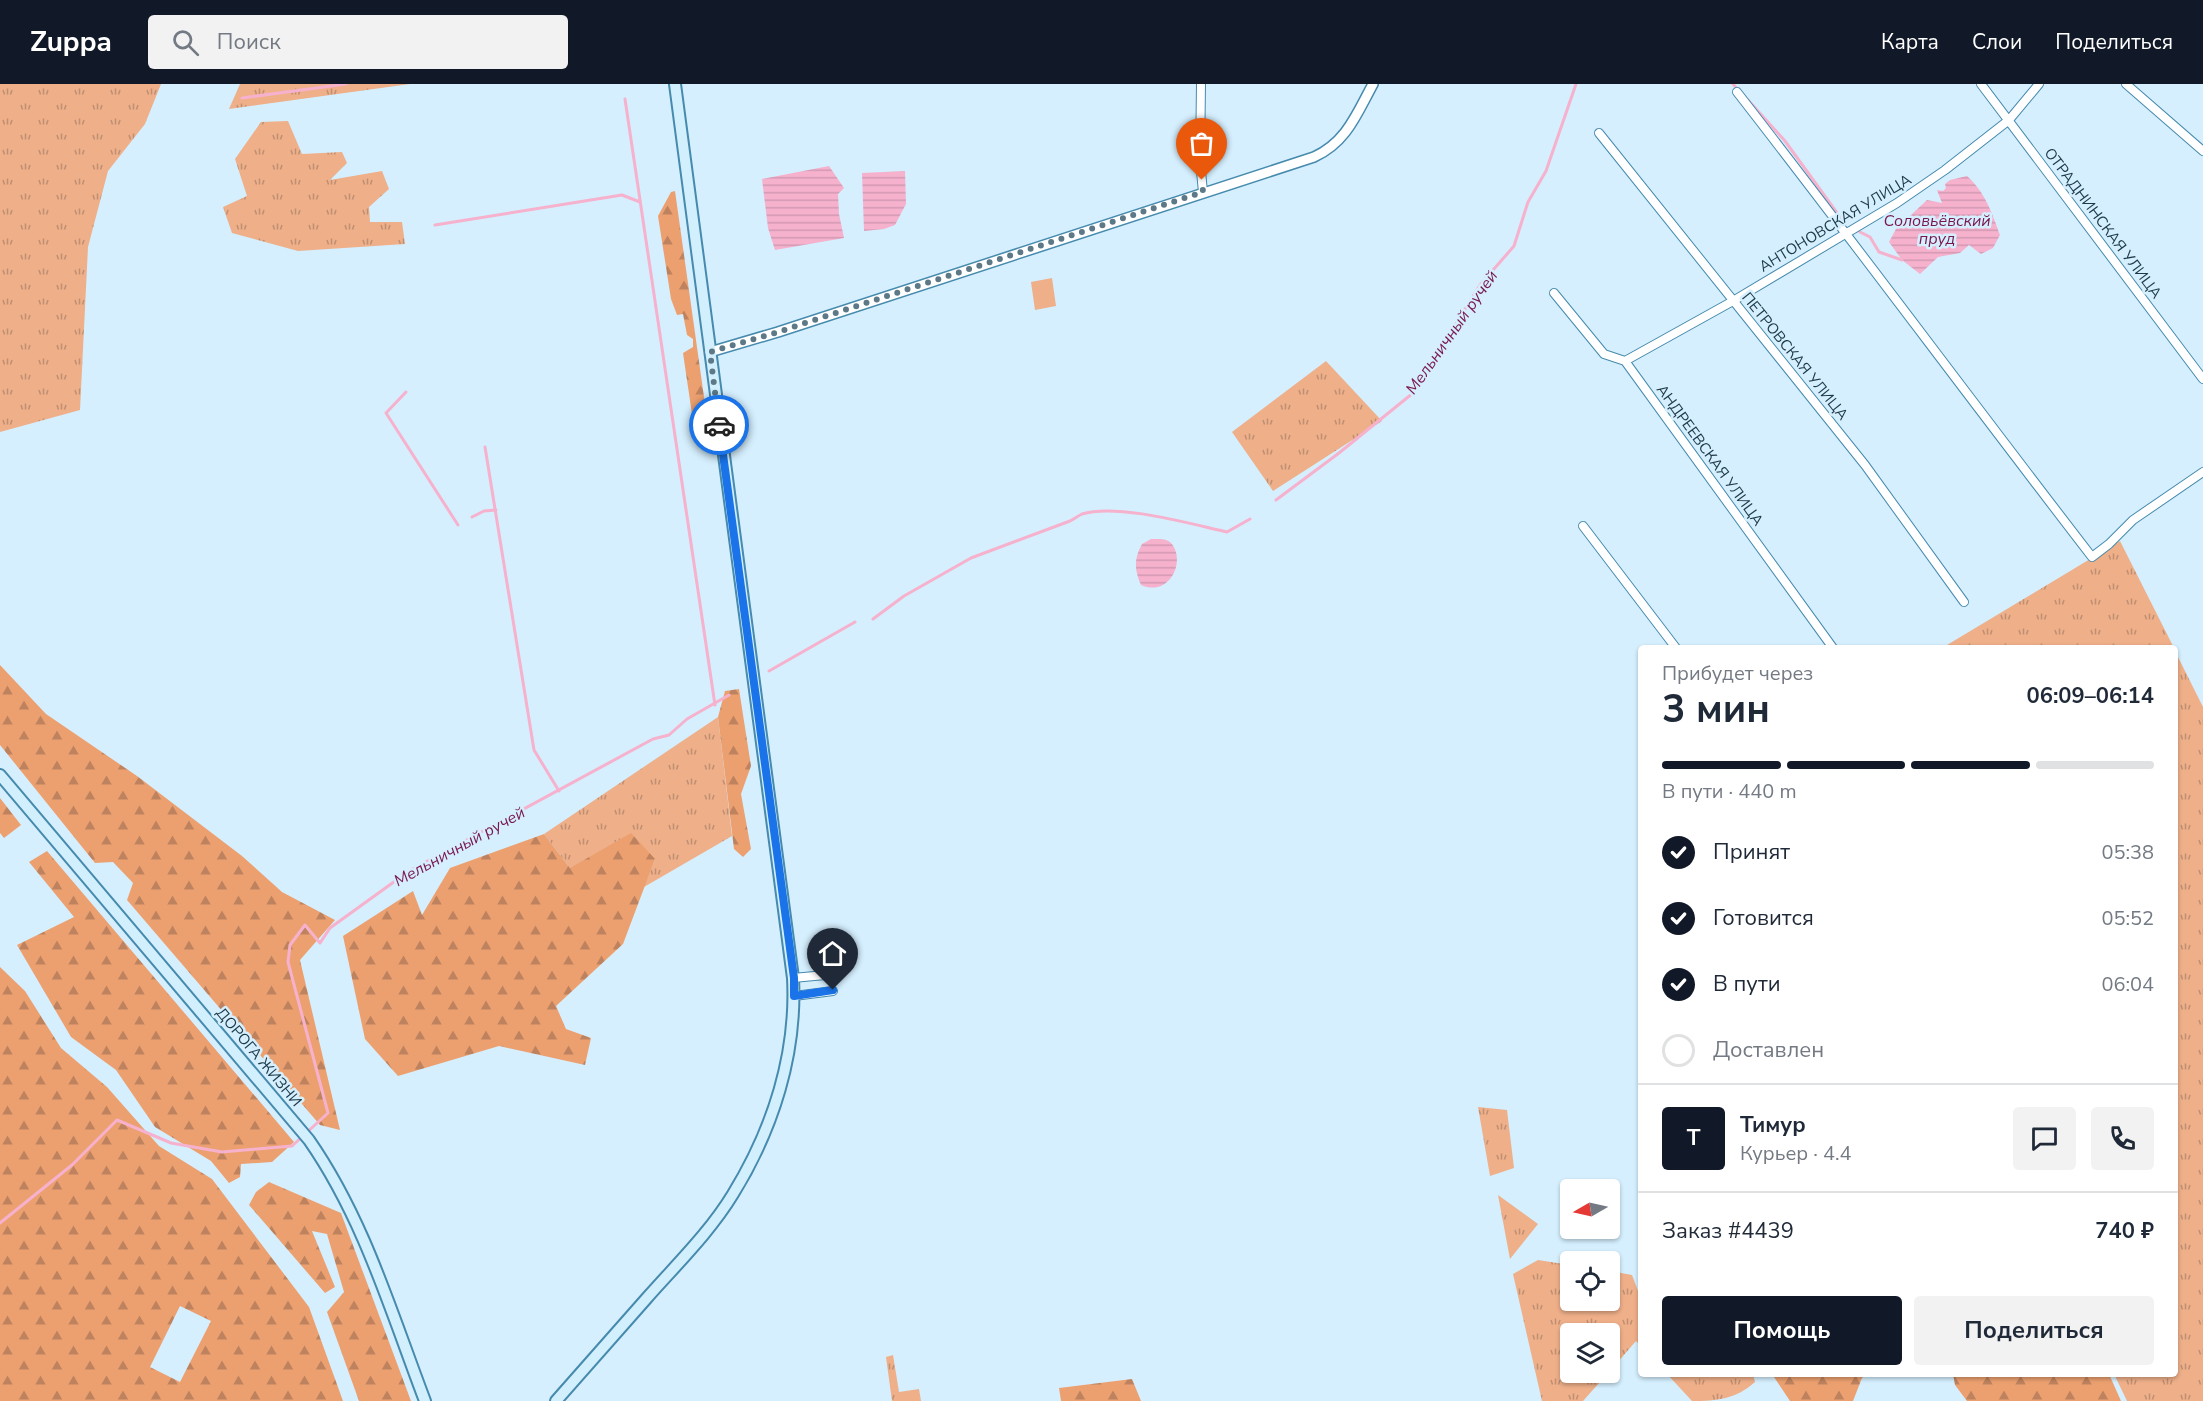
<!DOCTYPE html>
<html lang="ru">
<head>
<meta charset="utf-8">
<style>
	body { margin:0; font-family:"Nunito Sans",sans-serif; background:#f2f2f3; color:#1f2937; height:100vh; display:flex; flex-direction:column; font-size:22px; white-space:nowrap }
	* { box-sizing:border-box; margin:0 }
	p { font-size:20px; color:#747a83 }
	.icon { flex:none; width:33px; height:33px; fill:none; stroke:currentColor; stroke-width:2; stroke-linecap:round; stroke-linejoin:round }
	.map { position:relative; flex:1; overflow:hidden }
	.side { position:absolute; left:1638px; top:561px; width:540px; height:732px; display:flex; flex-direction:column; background:#fff; border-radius:6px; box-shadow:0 2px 4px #0004 }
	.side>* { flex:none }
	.needle { width:39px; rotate:261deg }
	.tools { position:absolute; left:1560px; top:1095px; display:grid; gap:12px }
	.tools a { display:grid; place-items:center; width:60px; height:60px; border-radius:6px; background:#fff; box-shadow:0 2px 4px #0004; font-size:30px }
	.pin { position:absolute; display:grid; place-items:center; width:51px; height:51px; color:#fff; margin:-62px -26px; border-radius:50% 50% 50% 0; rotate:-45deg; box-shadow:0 0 6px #0007 }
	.pin .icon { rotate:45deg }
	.courier { position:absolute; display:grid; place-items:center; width:60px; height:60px; margin:-30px; border:4px solid #1a73e8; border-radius:50%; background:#fff; color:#222; box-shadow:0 2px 8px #0007 }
	.summary em { font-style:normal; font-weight:700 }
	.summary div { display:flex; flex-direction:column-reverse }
	.summary { display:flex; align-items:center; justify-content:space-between; height:102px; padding:0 24px }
	h1 { font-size:39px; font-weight:700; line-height:45px }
	.bar { display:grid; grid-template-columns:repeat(4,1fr); gap:9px 6px; align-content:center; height:72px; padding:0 24px }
	.bar i { height:8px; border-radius:4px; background:#e0e1e3 }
	.bar .current { background:#111827 }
	.bar p { grid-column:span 4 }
	.line { display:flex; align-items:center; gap:15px; padding:0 24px; border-top:2px solid #e0e1e3 }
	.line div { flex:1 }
	.round { display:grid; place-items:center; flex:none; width:63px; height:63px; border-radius:6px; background:#f2f2f3 }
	ol { padding:0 24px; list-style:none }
	li { display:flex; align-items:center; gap:18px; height:66px }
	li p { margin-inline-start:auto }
	li .icon { padding:6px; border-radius:50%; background:#111827; color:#fff; stroke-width:4 }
	li:last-child { color:#747a83 }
	li i { width:33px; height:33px; border:3px solid #e0e1e3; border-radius:50% }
	.primary-button { display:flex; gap:12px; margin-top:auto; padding:12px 24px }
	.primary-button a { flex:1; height:69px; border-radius:6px; background:#111827; color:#fff; font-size:24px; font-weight:700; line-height:69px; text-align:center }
	.primary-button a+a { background:#f2f2f3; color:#1f2937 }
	header { display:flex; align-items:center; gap:36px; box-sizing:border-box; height:84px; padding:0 30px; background:#111827; color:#fff }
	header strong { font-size:28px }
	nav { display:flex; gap:33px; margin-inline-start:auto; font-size:21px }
	.search { width:420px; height:54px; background:#f2f2f3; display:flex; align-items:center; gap:15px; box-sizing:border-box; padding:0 21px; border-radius:6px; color:#747a83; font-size:22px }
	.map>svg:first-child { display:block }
	.grass { fill:url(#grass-tufts) }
	.forest { fill:url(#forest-firs); fill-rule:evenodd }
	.pitch { fill:#eeaf89 }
	.water { fill:url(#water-rules) }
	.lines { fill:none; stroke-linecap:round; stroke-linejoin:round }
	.stream { stroke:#f6b1cd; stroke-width:3 }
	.minor-casing { stroke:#468aad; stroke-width:10 }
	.tertiary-casing { stroke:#468aad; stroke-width:12 }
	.secondary-casing { stroke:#468aad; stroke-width:14 }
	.minor { stroke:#fff; stroke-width:8 }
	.tertiary { stroke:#fff; stroke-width:9 }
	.secondary { stroke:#d2effd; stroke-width:10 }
	.done { stroke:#5d7988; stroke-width:6; stroke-dasharray:0 10.8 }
	.route { stroke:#1a73e8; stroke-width:8 }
	.labels { text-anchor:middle; stroke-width:5; stroke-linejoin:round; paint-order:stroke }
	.street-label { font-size:15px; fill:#1c3948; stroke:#d5effe }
	.water-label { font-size:16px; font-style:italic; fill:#79174d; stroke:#d5effe }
</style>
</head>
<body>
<header>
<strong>Zuppa</strong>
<div class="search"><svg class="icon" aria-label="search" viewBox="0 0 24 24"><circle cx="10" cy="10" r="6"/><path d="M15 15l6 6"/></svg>Поиск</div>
<nav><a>Карта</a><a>Слои</a><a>Поделиться</a></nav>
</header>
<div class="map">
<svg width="2203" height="1317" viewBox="0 0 2203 1317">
	<defs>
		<pattern id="grass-tufts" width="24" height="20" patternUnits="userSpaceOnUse" patternTransform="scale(1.5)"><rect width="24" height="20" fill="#eeaf89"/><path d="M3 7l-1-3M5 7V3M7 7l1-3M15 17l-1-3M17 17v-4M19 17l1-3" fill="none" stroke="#c08f72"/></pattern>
		<pattern id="forest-firs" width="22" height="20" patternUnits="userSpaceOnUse" patternTransform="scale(1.5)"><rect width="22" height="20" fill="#eca070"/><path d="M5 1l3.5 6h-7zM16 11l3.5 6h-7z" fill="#be835e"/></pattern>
		<pattern id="water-rules" width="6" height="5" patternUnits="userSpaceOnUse" patternTransform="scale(1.5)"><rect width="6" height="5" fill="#f6b1cd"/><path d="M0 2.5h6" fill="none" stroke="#d299b2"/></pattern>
	</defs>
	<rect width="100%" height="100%" fill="#d5effe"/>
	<path class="grass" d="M 0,0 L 161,0 L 145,40 L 108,87 L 88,163 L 80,326 L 0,348 Z
		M 240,0 L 410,0 L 229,25 Z
		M 288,37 L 302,70 L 342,68 L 347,79 L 330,96 L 382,87 L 389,105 L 369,123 L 370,138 L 402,138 L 405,160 L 298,167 L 232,149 L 223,123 L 247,112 L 235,75 L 261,38 Z
		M 1326,277 L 1382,337 L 1273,407 L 1232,348 Z
		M 2120,457 L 2174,564 L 1942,564 Z
		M 2175,567 L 2203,623 L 2203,1317 L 2127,1317 L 2114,1290 L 2175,1290 Z
		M 718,633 L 732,752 L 644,803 L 655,775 L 570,784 L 544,750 Z
		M 1478,1023 L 1507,1026 L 1514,1084 L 1490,1092 Z
		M 1498,1111 L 1538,1140 L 1510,1175 Z
		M 1538,1176 L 1570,1181 L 1570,1216 L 1610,1216 L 1610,1187 L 1632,1191 L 1641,1215 L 1641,1262 L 1636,1257 L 1610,1287 L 1610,1250 L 1570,1250 L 1570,1288 L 1608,1289 L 1583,1317 L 1542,1317 L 1513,1190 Z
		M 893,1271 L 899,1308 L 919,1305 L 921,1317 L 892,1317 L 886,1273 Z
		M 1667,1290 L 1753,1290 L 1755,1298 C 1736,1315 1717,1317 1692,1317 Z"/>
	<path class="forest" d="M 675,107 L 705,320 L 693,337 L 683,269 L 693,263 L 693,255 L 687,251 L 683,230 L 677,231 L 671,215 L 658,132 L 671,108 Z
		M 0,581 L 46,630 L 137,692 L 242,772 L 282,808 L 335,836 L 300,876 L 340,1046 L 320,1041 L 127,816 L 133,799 L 113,778 L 95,779 L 0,661 Z
		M 739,605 L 751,682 L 741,710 L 751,765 L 743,773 L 734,765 L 718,633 L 725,607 Z
		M 0,714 L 21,741 L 4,754 L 0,749 Z
		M 631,749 L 655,775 L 623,860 L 556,922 L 566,945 L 591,954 L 585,981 L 499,962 L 398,992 L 365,955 L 343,852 L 413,807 L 422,831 L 450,784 L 544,750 L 570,784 Z
		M 47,767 L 294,1058 L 272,1078 L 241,1080 L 240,1093 L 229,1099 L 211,1077 L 155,1043 L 116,986 L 71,953 L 17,861 L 74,833 L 29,778 Z
		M 0,883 L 25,907 L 61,964 L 107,1003 L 159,1062 L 212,1095 L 309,1223 L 343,1317 L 0,1317 ZM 180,1222 L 211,1237 L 180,1298 L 150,1283 Z
		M 269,1098 L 341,1129 L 411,1317 L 359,1317 L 327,1228 L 344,1208 L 327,1150 L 312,1147 L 335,1203 L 325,1209 L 249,1121 L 256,1108 Z
		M 1772,1290 L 1867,1290 L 1862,1294 L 1853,1317 L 1790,1317 Z
		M 1953,1290 L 2109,1290 L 2121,1317 L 1967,1317 L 1955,1301 Z
		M 1132,1295 L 1141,1317 L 1061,1317 L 1059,1304 Z"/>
	<path class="pitch" d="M 1052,194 L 1056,222 L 1035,226 L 1031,198 Z"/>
	<path class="water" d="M 829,82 L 844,104 L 838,110 L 839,130 L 844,154 L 775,166 L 768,144 L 762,95 Z
		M 905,87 L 906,120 L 895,141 L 884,145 L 864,147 L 862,89 Z
		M 1967,92 C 1985,108 1992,129 2000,151 L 1993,164 L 1981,170 L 1969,161 L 1960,169 L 1938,173 L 1920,190 L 1902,176 L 1889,158 L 1896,145 L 1927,116 L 1942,119 L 1937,106 L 1943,107 L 1946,104 L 1945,100 L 1950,96 Z
		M 1151,455 C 1157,455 1165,454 1170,458 C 1187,474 1171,514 1141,501 C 1134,485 1134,475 1142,460 Z"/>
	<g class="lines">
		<path class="stream" d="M 1733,0 L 1739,7
			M 242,14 L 346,0
			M 625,15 L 715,621
			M 1748,16 L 1785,57 L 1845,140
			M 435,141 L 622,111 L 640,118
			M 1860,148 L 1870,153 L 1879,168 L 1902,176
			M 406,308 L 386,329 L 458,441
			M 485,363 L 534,666 L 559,707
			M 1276,416 L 1339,369 L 1413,309 L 1480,201 L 1514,162 L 1528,118 L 1546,87 L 1576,0
			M 472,433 L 484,427 L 496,426
			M 873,535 L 904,512 L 971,474 L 1070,437 C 1074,435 1078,432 1082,430 C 1117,419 1191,440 1227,448 L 1250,435
			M 769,587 L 855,538
			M 0,1139 L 72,1081 L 117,1036 L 171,1059 L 222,1068 L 292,1062 L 328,1029 L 288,878 L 290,861 L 305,841 L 320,859 L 330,844 L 409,787 L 653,655 L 669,651 L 687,635 L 729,611"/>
		<defs>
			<path id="minor" d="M 1201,0 L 1200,77 L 1203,108
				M 1981,0 L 2203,295
				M 2126,0 L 2203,67
				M 1737,8 C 1857,162 1973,319 2092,473 L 2109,460 L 2133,436 L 2203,388
				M 1599,49 L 1865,381 L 1964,518
				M 1554,209 L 1604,270 L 1625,277 L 1833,564
				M 1625,277 L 1733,217 L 1897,119 L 1945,86 L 2009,36 L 2039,0
				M 1583,442 L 1676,564
				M 793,894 L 836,890
				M 794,912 L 833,907"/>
			<path id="tertiary" d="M 710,268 L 778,248 L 1314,73 C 1347,58 1357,29 1373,0"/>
			<path id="secondary" d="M 0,691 L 309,1056 C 364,1135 391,1228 425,1317
				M 556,1317 C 586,1283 616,1249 646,1215 C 676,1181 710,1148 733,1110 C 773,1045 797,970 793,894 L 675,0"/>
		</defs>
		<use href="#minor" class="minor-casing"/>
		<use href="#tertiary" class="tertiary-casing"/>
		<use href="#secondary" class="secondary-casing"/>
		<use href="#minor" class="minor"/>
		<use href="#tertiary" class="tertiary"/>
		<use href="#secondary" class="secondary"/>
	</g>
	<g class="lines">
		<path class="done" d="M 719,341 L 710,268 L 778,248 L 1203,108 L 1202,96"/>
		<path class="route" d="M 719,341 L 794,894 L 794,912 L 833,906"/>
	</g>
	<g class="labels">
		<g class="street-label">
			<text transform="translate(1835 139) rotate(-31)" y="5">АНТОНОВСКАЯ УЛИЦА</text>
			<text transform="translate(2103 139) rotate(53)" y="5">ОТРАДНИНСКАЯ УЛИЦА</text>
			<text transform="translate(1795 272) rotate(51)" y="5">ПЕТРОВСКАЯ УЛИЦА</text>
			<text transform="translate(1710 371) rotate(54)" y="5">АНДРЕЕВСКАЯ УЛИЦА</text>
			<text transform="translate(259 973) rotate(50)" y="5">ДОРОГА ЖИЗНИ</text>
		</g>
		<g class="water-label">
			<text x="1937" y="142">Соловьёвский<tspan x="1937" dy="18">пруд</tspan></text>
			<text transform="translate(1451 248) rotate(-55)" y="6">Мельничный ручей</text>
			<text transform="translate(459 762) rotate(-29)" y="6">Мельничный ручей</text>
		</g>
	</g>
</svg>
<div class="tools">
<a><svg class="needle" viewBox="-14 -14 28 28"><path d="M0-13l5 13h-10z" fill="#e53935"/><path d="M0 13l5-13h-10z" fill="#747a83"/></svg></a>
<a><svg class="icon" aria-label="locate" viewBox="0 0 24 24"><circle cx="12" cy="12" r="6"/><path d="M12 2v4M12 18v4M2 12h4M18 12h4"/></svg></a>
<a><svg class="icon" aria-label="layers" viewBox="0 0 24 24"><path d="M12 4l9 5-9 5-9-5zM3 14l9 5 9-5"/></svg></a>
</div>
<div class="pin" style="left:1202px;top:96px;background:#ea580c"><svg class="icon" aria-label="bag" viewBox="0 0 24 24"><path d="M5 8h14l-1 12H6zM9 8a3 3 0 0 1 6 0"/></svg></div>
<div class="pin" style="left:833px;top:906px;background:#1f2937"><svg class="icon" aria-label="home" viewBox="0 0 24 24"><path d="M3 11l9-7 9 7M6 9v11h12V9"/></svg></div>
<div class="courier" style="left:719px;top:341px"><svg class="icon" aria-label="car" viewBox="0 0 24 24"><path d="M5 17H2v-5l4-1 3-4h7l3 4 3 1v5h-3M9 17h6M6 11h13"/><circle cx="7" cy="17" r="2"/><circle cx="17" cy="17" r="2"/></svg></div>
<section class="side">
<div class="summary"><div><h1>3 мин</h1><p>Прибудет через</p></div><em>06:09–06:14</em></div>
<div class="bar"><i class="current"></i><i class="current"></i><i class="current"></i><i></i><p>В пути · 440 m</p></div>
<ol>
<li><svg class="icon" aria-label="check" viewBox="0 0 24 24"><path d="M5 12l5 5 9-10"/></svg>Принят<p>05:38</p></li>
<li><svg class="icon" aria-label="check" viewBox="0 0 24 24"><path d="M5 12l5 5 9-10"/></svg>Готовится<p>05:52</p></li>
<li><svg class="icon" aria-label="check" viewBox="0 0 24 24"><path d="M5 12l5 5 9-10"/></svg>В пути<p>06:04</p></li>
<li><i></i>Доставлен</li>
</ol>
<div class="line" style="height:108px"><b class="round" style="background:#111827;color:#fff">Т</b><div><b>Тимур</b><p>Курьер · 4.4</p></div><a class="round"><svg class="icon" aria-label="chat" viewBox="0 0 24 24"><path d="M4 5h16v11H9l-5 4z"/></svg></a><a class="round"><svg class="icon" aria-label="phone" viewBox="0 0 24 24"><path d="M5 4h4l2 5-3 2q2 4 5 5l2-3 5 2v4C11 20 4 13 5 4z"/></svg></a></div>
<div class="line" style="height:78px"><div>Заказ #4439</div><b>740 ₽</b></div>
<div class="primary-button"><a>Помощь</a><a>Поделиться</a></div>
</section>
</div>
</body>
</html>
